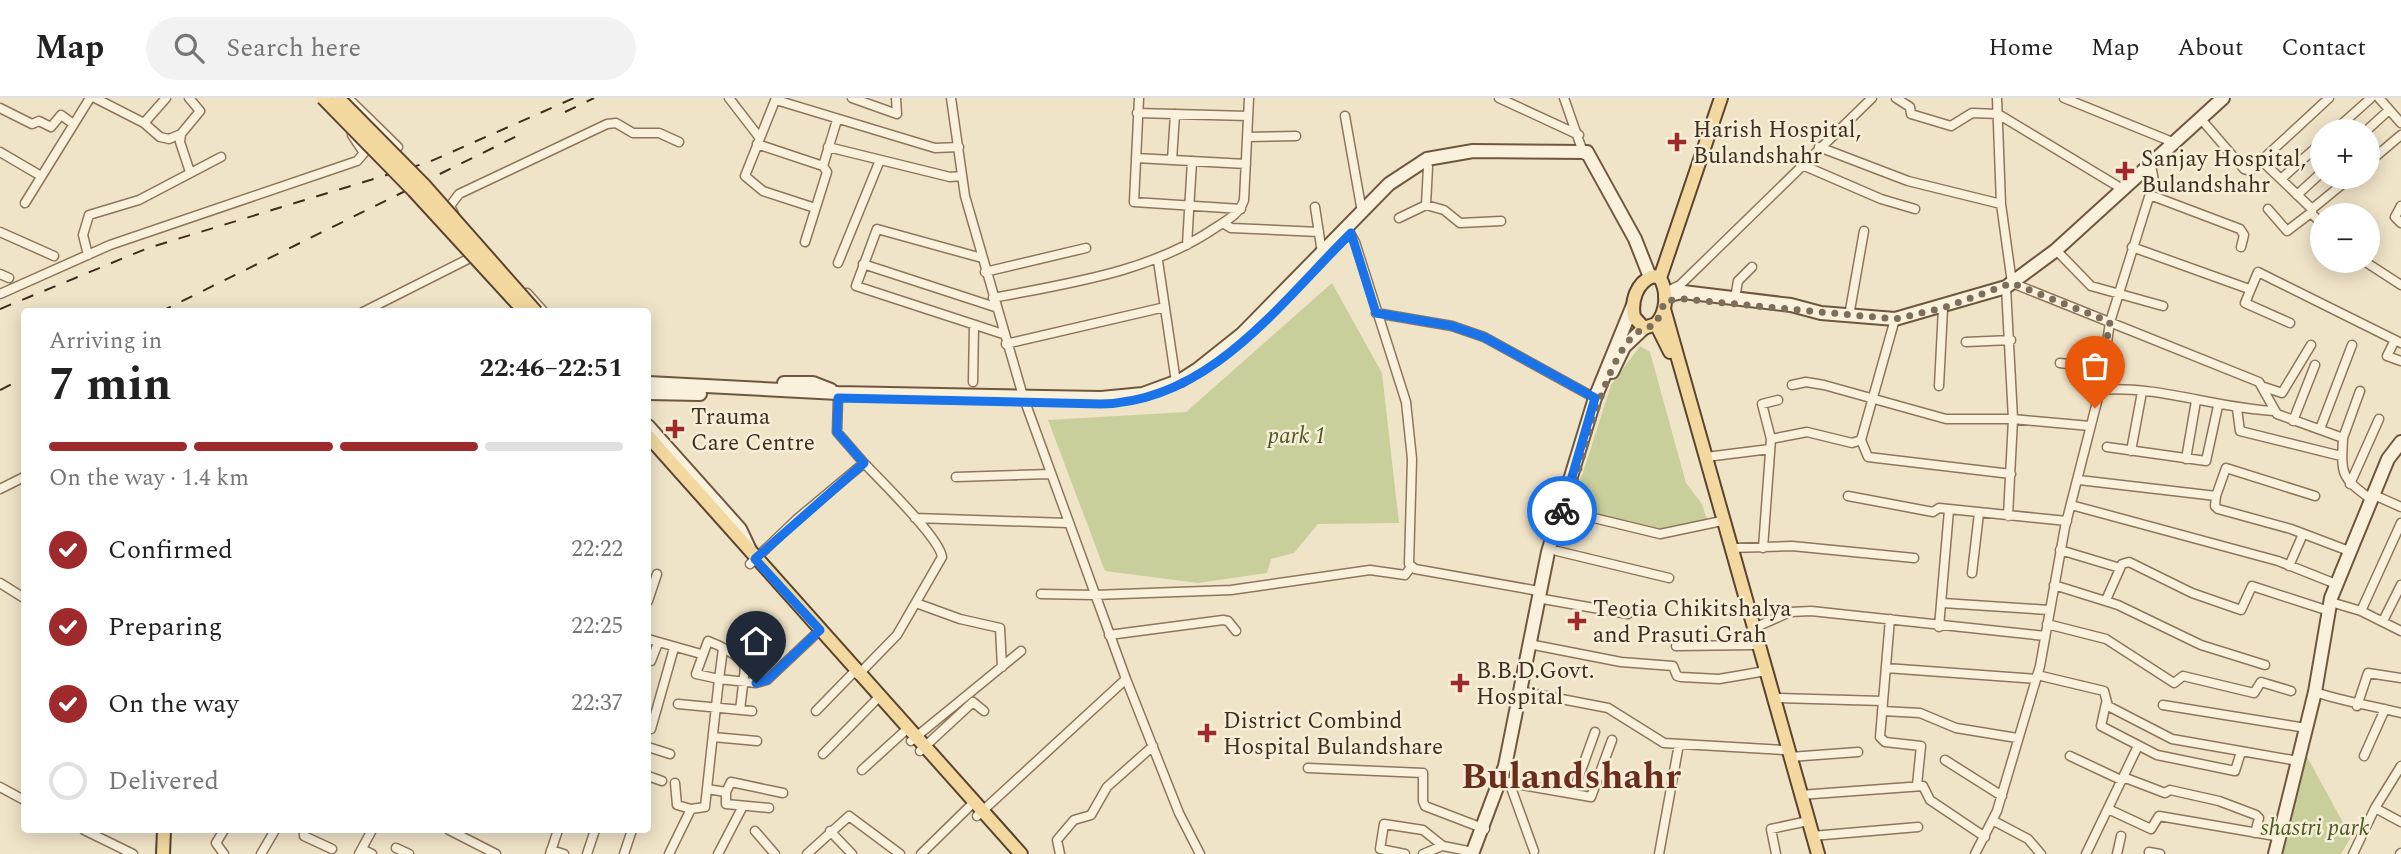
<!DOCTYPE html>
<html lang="en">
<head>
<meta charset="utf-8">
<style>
	body { margin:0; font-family:Spectral,serif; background:#f2f2f2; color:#222; height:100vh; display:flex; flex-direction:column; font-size:26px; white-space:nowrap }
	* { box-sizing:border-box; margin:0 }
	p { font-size:23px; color:#767676 }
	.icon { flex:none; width:38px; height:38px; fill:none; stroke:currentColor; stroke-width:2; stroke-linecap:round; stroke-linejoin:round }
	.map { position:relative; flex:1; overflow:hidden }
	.drawer { position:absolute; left:21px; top:210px; width:630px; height:525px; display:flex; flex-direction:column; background:#fff; border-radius:7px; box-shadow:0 4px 18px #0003 }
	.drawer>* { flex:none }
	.buttons { position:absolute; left:2310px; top:21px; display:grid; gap:14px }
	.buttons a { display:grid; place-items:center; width:70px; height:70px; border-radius:50%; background:#fff; box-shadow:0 4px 18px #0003; font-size:35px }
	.pin { position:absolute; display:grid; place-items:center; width:60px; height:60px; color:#fff; margin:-72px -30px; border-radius:50% 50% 50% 0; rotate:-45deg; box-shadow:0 0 7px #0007 }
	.pin .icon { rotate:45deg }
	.courier { position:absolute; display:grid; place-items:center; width:70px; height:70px; margin:-35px; border:5px solid #1a73e8; border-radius:50%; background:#fff; color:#222; box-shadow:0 2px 9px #0007 }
	.overview em { font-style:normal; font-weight:700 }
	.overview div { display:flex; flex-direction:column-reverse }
	.overview { display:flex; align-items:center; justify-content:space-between; height:119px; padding:0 28px }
	h1 { font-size:46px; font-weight:700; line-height:52px }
	.bar { display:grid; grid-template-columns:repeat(4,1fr); gap:10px 7px; align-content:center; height:84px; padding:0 28px }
	.bar i { height:9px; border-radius:5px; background:#e0e0e0 }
	.bar .current { background:#9e2a2b }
	.bar p { grid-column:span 4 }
	ol { padding:0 28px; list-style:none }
	li { display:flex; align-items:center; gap:21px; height:77px }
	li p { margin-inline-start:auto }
	li .icon { padding:7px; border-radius:50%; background:#9e2a2b; color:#fff; stroke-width:4 }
	li:last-child { color:#767676 }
	li i { width:38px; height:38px; border:4px solid #e0e0e0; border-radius:50% }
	header { display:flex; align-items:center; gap:42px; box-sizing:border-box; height:98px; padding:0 35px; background:#fff; border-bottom:2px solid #e0e0e0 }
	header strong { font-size:33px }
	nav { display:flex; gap:38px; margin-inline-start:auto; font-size:24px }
	.search { width:490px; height:63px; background:#f2f2f2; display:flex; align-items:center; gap:18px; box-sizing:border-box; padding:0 24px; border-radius:38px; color:#767676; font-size:26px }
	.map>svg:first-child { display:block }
	.green { fill:#c9cf9b }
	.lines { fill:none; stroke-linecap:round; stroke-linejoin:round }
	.street-casing { stroke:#8d765c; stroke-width:11 }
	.secondary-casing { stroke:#6f573f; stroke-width:16 }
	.primary-casing { stroke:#5b4430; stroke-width:16 }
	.street { stroke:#faf1dc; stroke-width:8 }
	.secondary { stroke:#faf1dc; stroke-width:12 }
	.primary { stroke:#f3d9a0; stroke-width:12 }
	.rail { stroke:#3d2e20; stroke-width:2; stroke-dasharray:12 12; stroke-linecap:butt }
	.primary-bridge-casing { stroke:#5b4430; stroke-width:16; stroke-linecap:butt }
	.primary-bridge { stroke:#f3d9a0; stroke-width:12 }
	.done { stroke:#7c6e5b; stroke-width:7; stroke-dasharray:0 12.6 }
	.route { stroke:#1a73e8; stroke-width:9 }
	.poi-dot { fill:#9e2a2b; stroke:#f7eed8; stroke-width:2.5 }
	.labels { text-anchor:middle; stroke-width:5; stroke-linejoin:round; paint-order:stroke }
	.poi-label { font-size:23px; fill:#3d2e20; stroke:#f7eed8; text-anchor:start }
	.park-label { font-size:23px; font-style:italic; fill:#4d5a26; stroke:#f7eed8 }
	.town-label { font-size:37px; font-weight:bold; fill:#6b2e1e; stroke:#f7eed8 }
</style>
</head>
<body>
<header>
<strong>Map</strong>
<div class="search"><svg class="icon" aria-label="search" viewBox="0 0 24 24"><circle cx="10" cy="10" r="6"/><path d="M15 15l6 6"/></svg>Search here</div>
<nav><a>Home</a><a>Map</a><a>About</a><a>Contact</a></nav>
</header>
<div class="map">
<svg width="2401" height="756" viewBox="0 0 2401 756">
	<rect width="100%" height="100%" fill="#f0e4c8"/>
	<path class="green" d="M 1332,185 L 1382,275 L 1399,425 L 1318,426 L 1294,455 L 1271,461 L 1267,475 L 1198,485 L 1105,473 L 1048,322 L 1186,314 Z
		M 1640,248 L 1650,254 L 1686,385 L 1702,406 L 1709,428 L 1653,434 L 1569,418 L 1611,287 Z
		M 2306,657 L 2351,739 L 2341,756 L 2277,756 Z"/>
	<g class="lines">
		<defs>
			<path id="street" d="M 95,0 L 144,25 L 160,39 L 169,41 L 181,36
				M 189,0 L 200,13 L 181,36 L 180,44 L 190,74
				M 348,0 L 398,49
				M 729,0 L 759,39
				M 776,0 L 745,78 L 763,93 L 815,110
				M 852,0 L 897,16 L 896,0
				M 951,0 L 965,98 L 1023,298 L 1126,581 L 1179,715 L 1200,756
				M 1139,0 L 1134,104 L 1241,111
				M 1499,0 L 1579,37
				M 1564,0 L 1584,57
				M 1896,0 L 1910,9 L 1911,16 L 1951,28 L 1972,15 L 1998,16 L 2124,92
				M 1997,0 L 2001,106 L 2012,185 L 2259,284 L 2277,316 L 2343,340 C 2341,378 2341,379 2372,402
				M 2064,0 L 2175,45
				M 2379,0 L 2401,25
				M 776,2 L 935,50 L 959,49
				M 0,10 L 32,26 L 39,23 L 51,29 L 61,17 L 72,25
				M 1137,15 L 1248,18
				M 1345,18 L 1362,114
				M 2201,21 L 2244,71 L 2250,73 L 2329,0
				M 144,25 L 166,0
				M 2334,33 L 2371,0
				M 2366,33 L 2389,12
				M 1247,39 L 1296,38
				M 757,46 L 823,68
				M 828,49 L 950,79 L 962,78
				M 1819,49 L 1908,83 L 2001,106
				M 0,54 L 41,78
				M 1136,60 L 1246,66
				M 1172,62 L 1175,16
				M 2262,63 L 2312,111 L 2312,116 L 2322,126
				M 2368,65 L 2401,37
				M 1800,66 L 1881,101 L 1915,111
				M 1428,69 L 1426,107 L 1444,112 L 1460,125 L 1501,123
				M 2281,81 L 2322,44
				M 2150,97 L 2240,131 L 2244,137 L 2241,149
				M 2297,97 L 2322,74
				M 25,105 L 90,0
				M 2401,108 L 2395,119 L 2401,125
				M 1315,109 L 1322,155
				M 2268,111 L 2287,133 L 2312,114
				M 2312,111 L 2351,79
				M 454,116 L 450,108 L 459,96 L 607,26 L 616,25 L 633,35 L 659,35 L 679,44
				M 1399,120 L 1426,107
				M 1223,125 L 1231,130 L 1319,134
				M 1347,130 L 1355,144 L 1406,304 L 1412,361 L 1409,466 L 1415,471 L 1539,493
				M 0,134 L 54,158
				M 805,144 L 827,74 L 823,68 L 837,22
				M 1187,147 L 1192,63
				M 2132,149 L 2249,191
				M 2056,152 L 2091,188 L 2163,208
				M 88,157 L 83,137 L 89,117 L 139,102 L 221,59
				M 982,160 L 877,131 L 856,188 L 1003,236
				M 1158,163 L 1176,284
				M 2364,163 L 2401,187
				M 838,165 L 880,62
				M 863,166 L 995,209
				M 985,174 L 1086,150
				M 0,176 L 9,180
				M 2006,189 L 2013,321 L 2008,418
				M 1665,194 L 1680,187 L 1872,0
				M 527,195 L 544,214
				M 0,196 L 110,147 L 357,63 L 364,55 L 352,37
				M 993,200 C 1070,185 1152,174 1218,128 C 1229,121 1240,115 1244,102 L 1249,0
				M 1735,200 L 1738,183 L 1752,169
				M 363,214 L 474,158
				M 1376,215 L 1452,228 L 1484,239 L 1595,300
				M 1849,218 L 1864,133
				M 2290,225 L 2245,205 L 2258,174 L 2401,245
				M 2395,242 L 2387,258 L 2401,263
				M 1966,244 L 2011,242
				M 1006,246 L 1165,209
				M 2060,265 L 2103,271
				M 973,284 L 974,227
				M 1792,287 L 1806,284 L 1824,287 L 1946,321 L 2013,321 L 2090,328
				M 1939,288 L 1943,210
				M 2264,289 L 2282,295 L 2311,247
				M 2100,292 C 2156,287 2217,310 2274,313
				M 2237,311 L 2240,333 L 2341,358
				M 2293,323 L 2315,267
				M 2320,331 L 2352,247
				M 2343,340 L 2360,293
				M 1771,341 L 1762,306 L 1778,302
				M 1861,342 L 1868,359 L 2011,376
				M 2107,349 L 2206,363 L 2218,308
				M 2131,353 L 2142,294
				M 1706,359 L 1770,351
				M 2186,361 L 2196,303
				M 956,379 L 1050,376
				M 2079,382 L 2216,398 L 2226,370 L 2315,398
				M 2350,386 L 2379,321
				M 0,391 L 24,379
				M 2374,397 L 2401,409
				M 1848,398 L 1933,414 L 1939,410 L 2067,423
				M 2216,398 L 2215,408 L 2218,411 L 2291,431 L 2349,453
				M 2071,407 L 2278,463 L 2336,486
				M 1561,412 L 1660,436 L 1717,424
				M 915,420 L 1067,425
				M 1731,450 L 1792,448 L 1914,460
				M 1763,450 L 1771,341 L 1807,334 L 1852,345 L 1861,342 L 1895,221
				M 2060,452 L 2120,470
				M 1557,453 L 1669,480
				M 750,466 L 797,421 L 864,365 L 837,334 L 838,300
				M 2289,468 L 2303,436
				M 1972,475 L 1979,415
				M 0,485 L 24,500
				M 2054,487 L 2118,507 L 2201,547 L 2265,567
				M 1041,496 L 1094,497 L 1231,492 L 1370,472 L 1405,477 L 1411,469
				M 2331,500 L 2334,505 L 2361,513 L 2401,533
				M 1543,501 L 1628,516
				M 2106,502 L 2122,466 L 2129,464 L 2192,495 L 2241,512 L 2252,488 L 2329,513
				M 648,503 L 657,476
				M 916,505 L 960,521 L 1000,530 L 1002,569
				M 1943,505 L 2049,512
				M 2361,513 L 2401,425
				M 1890,521 L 1880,639 L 1885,644 L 1921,648 L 1917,687
				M 2383,523 L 2401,487
				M 2047,526 L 2106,541 L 2174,585 L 2183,578 L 2254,595 L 2261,584 L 2291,593
				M 1939,529 L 1949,412
				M 1754,530 L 1790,514 L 1811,513 L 2045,538
				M 1109,537 L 1223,522 L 1228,523 L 1236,533
				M 648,541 L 701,556
				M 1534,547 L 1621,564 L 1673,568 L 1677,578 L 1681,579 L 1719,581 L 1760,574
				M 1676,548 L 1753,547
				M 723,551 L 719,581 L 696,576 L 708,543 C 719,547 742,558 745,570 L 740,612
				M 648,563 L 651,563 L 658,545
				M 1886,570 L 2036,581
				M 858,577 L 897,537 L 942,459 C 940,440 880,382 864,365
				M 2037,577 L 2104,593 L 2108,608 L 2172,641 L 2298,663
				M 1525,594 L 1608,610 L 1664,645 L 1783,652
				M 2315,594 C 2344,604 2371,607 2401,615
				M 1774,600 L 1883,603
				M 2106,605 L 2101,628 L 2157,657 L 2235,673 L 2241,654
				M 678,606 L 752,613
				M 2163,607 L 2306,630
				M 2357,608 L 2368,575 L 2401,580
				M 816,613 L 852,576
				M 1882,613 L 1920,615 L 1956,630 L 2017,640
				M 651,631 L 674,550
				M 713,639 L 757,643
				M 911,643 L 1021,553
				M 648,649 L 670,656
				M 920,653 L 973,604 L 984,613
				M 823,656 L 879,599
				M 2070,658 L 2121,682
				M 2364,658 L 2385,611
				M 1790,659 L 1858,654
				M 1945,662 L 2002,698
				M 1308,670 L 1423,675 L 1423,703 L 1425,708 L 1485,731
				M 862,672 L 907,631
				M 648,678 L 662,683
				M 2123,679 L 2165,695 L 2170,692 L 2219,703 L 2256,717 L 2259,720 L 2255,735
				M 1509,684 L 1534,753
				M 675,685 L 677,707 L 691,711
				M 1510,685 L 1591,699 L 1612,642
				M 0,689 L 24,702
				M 707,691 L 726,694 L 731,684 L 783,695
				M 726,694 L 726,706 L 769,710
				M 1573,695 L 1595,634
				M 1800,697 L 1923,688 L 1930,702 L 1985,739
				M 2375,710 L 2401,724
				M 2108,711 L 2151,731 L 2159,718 L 2281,739
				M 977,718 L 1126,581
				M 1994,723 L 2028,741 L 2041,756
				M 84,732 L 133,756
				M 304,732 L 304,738 L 332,751
				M 449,732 L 496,756
				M 755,733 L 775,756
				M 830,733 L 852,756
				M 1812,738 L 1918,729
				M 396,750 L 409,756
				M 362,751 L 372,756
				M 551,752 L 564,756
				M 2149,754 L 2160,756
				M 224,756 L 216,745 L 224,732
				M 261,756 L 275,732
				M 359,756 L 372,732
				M 550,756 L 558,732
				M 587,756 L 595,732
				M 624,756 L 632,732
				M 669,756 L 691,711 L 705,709 L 719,581 L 756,585 L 767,582 L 820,532
				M 718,756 L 743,708
				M 807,756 L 849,718 L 900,756
				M 921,756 L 969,709
				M 1060,756 L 1057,742 L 1074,722 L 1091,717 L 1107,689 L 1153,648
				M 1405,756 L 1380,751 L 1384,726 L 1423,732 L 1443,748 L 1473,754
				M 1423,756 L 1442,748
				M 1659,756 L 1679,646
				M 1776,756 L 1771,731 L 1808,723
				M 1975,756 L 1997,713 L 2040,568 L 2065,429 L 2100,292 L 2110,224 L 2154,83 L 2151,67
				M 2086,756 L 2138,648
				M 2117,756 L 2121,738
				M 2353,756 L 2375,710 L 2401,668
				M 2400,756 L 2401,755"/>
			<path id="secondary" d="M 1665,198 L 1683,194 L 1791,207 L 1821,215 L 1895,221 L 2006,189 L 2056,152 L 2223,0
				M 1612,274 L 1624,249 L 1644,230
				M 648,285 L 838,295 L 1101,300 L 1143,296 L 1181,282 L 1198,271 L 1242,236 L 1389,86 L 1427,61 L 1473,53 L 1587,54 L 1635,141 L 1650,179
				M 784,285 L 813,285 L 831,292
				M 648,295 L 700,296
				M 648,328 L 740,431 L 749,450
				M 1472,756 L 1505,668 L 1548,454 L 1595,300 L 1633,207
				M 2275,756 L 2315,594 L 2331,500 L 2388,361 L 2401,344"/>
			<path id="primary" d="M 1653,178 L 1660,180 C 1668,194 1667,214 1656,226 L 1644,230 L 1634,219 C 1631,203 1636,185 1653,178 Z
				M 1660,180 L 1721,0
				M 1664,211 L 1818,756
				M 1656,226 L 1670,254
				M 648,338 L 1021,756
				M 163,756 L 164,732"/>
		</defs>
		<use href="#street" class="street-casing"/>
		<use href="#secondary" class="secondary-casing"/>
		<use href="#primary" class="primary-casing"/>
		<use href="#street" class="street"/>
		<use href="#secondary" class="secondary"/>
		<use href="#primary" class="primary"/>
		<path class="rail" d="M 565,14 L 594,0
			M 0,211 L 148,150 L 429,64 L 574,0
			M 160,214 L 521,36
			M 0,292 L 24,280"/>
		<defs>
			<path id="primary-bridge" d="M 323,0 L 414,93 L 525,214
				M 338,0 L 424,87 L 536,214"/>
		</defs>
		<use href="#primary-bridge" class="primary-bridge-casing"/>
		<use href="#primary-bridge" class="primary-bridge"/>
	</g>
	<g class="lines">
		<path class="done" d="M 1562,413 L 1567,414 C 1580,370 1602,269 1633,238 C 1640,231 1648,230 1656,226 L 1665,203 L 1683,201 L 1895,221 L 1943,210 L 2012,185 L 2110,224 L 2095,310"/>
		<path class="route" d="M 756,585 L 767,582 L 820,532 L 755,461 L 864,365 L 837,334 L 838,300 L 1101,306 C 1210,304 1280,205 1351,135 L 1376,215 L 1452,228 L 1484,239 L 1595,300 L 1562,413"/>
	</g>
	<g class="poi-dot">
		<path d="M1673.5 33.5h7v7h7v7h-7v7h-7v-7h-7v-7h7z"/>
		<path d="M2121.5 62.5h7v7h7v7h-7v7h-7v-7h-7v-7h7z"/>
		<path d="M671.5 320.5h7v7h7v7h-7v7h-7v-7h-7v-7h7z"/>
		<path d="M1573.5 512.5h7v7h7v7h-7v7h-7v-7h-7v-7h7z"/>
		<path d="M1456.5 574.5h7v7h7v7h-7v7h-7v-7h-7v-7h7z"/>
		<path d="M1203.5 624.5h7v7h7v7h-7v7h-7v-7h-7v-7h7z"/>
	</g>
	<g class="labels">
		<g class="poi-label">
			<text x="1693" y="39">Harish Hospital,<tspan x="1693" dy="26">Bulandshahr</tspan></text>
			<text x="2141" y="68">Sanjay Hospital,<tspan x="2141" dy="26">Bulandshahr</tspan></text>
			<text x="691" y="326">Trauma<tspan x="691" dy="26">Care Centre</tspan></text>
			<text x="1593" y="518">Teotia Chikitshalya<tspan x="1593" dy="26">and Prasuti Grah</tspan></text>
			<text x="1476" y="580">B.B.D.Govt.<tspan x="1476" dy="26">Hospital</tspan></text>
			<text x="1223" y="630">District Combind<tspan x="1223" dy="26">Hospital Bulandshare</tspan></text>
		</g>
		<g class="park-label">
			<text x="1297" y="345">park 1</text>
			<text x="2315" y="737">shastri park</text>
		</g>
		<g class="town-label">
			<text x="1571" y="690">Bulandshahr</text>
		</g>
	</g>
</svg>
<div class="buttons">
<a>+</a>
<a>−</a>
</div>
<div class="pin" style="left:2095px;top:310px;background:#ea580c"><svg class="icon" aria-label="bag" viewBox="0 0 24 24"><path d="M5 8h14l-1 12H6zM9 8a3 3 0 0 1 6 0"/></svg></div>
<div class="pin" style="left:756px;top:585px;background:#1f2937"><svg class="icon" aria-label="home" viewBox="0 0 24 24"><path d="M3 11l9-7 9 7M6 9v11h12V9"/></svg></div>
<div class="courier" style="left:1562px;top:413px"><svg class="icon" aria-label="bike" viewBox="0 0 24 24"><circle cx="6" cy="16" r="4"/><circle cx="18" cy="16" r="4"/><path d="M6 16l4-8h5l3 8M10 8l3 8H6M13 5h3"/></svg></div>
<section class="drawer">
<div class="overview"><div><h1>7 min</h1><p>Arriving in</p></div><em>22:46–22:51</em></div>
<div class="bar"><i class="current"></i><i class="current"></i><i class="current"></i><i></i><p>On the way · 1.4 km</p></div>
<ol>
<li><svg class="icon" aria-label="check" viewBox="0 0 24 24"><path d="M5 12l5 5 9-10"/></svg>Confirmed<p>22:22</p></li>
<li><svg class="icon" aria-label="check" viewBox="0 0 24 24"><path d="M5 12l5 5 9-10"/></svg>Preparing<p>22:25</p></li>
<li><svg class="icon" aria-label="check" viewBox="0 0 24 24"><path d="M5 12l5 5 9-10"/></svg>On the way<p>22:37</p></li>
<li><i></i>Delivered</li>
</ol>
</section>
</div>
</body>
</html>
